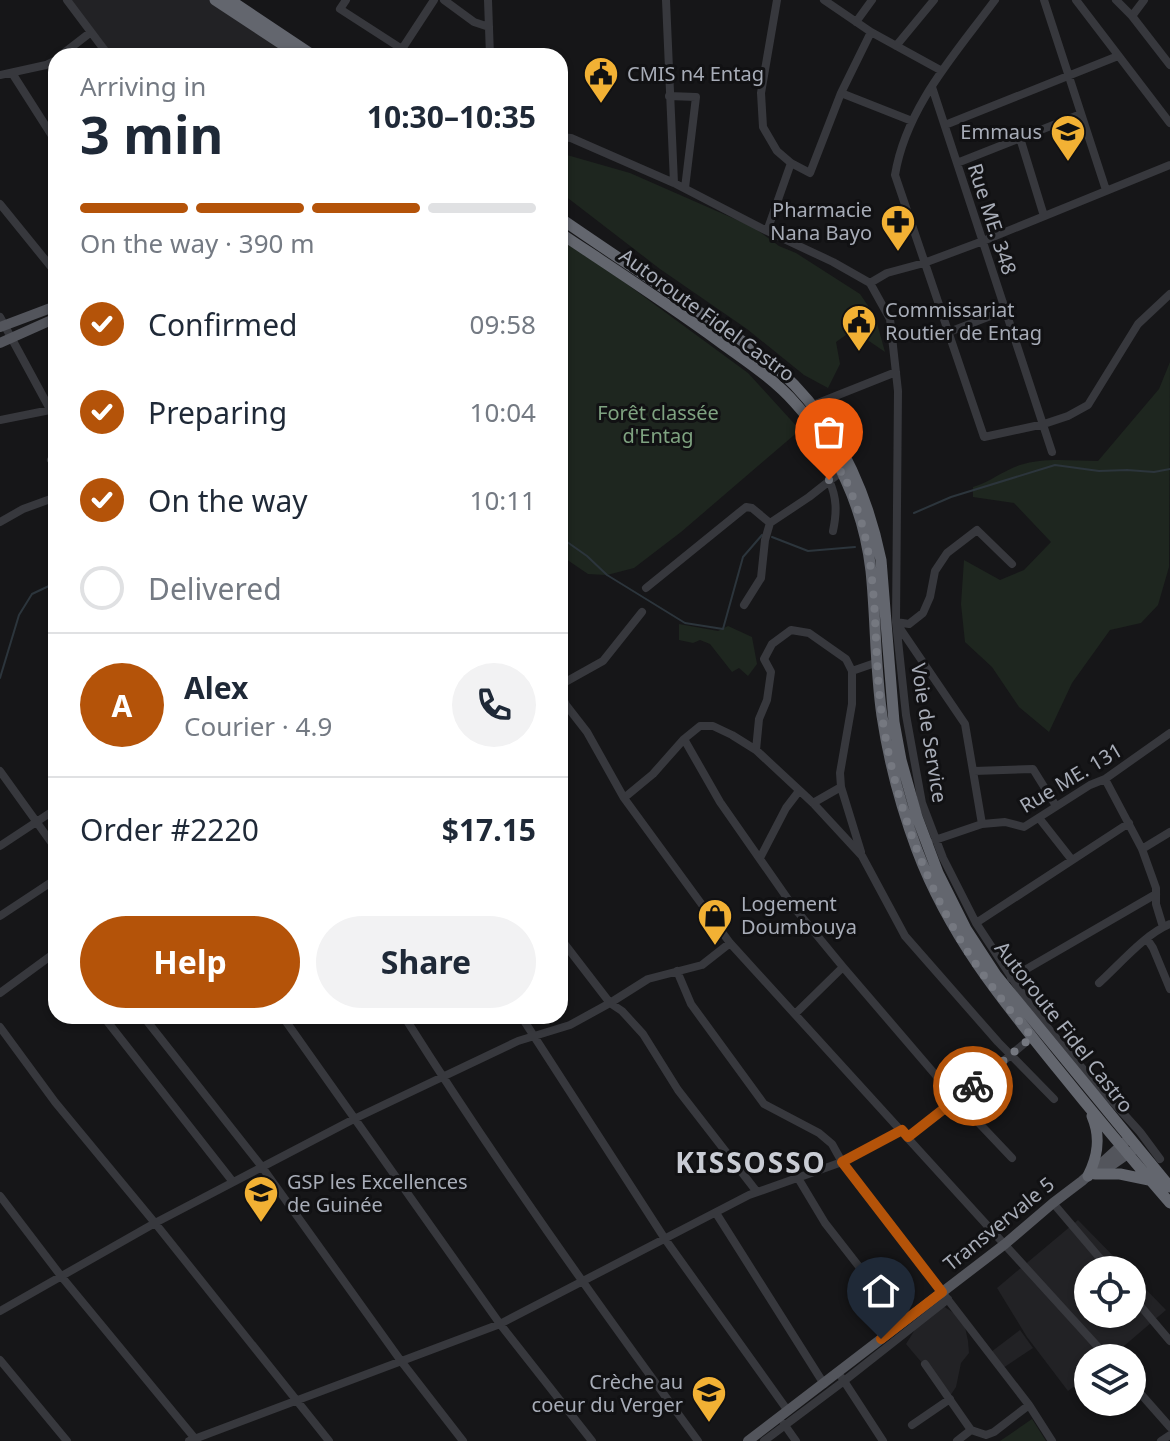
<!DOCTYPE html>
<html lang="en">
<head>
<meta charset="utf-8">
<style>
	body { margin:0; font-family:"Noto Sans",sans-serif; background:#f2f2f3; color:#1f2937; height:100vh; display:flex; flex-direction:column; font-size:30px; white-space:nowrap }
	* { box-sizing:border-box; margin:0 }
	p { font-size:26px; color:#747a83 }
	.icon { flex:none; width:44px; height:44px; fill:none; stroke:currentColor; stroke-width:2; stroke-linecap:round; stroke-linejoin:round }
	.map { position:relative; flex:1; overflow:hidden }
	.details { position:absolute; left:48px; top:48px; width:520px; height:976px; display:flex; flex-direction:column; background:#fff; border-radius:24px; box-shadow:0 2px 6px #0004 }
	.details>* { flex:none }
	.tools { position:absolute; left:1074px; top:1256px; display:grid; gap:16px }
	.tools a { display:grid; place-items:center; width:72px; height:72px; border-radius:50%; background:#fff; box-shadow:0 2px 6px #0004; font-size:40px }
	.pin { position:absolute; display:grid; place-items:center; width:68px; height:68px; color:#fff; margin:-82px -34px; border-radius:50% 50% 50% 0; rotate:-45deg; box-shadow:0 0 8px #0007 }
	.pin .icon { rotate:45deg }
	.courier { position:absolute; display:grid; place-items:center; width:80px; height:80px; margin:-40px; border:6px solid #b45309; border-radius:50%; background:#fff; color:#222; box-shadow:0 2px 10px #0007 }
	.overview em { font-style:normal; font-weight:700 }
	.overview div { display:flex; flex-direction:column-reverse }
	.overview { display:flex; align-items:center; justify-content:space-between; height:136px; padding:0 32px }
	h1 { font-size:52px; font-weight:700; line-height:60px }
	.bar { display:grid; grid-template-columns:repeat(4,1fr); gap:12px 8px; align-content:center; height:96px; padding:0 32px }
	.bar i { height:10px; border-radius:6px; background:#e0e1e3 }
	.bar .on { background:#b45309 }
	.bar p { grid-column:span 4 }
	.line { display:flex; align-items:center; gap:20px; padding:0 32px; border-top:2px solid #e0e1e3 }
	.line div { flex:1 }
	.round { display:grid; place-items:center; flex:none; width:84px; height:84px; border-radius:42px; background:#f2f2f3 }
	ol { padding:0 32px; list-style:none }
	li { display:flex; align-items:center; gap:24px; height:88px }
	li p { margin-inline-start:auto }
	li .icon { padding:8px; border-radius:50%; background:#b45309; color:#fff; stroke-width:4 }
	li:last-child { color:#747a83 }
	li i { width:44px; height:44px; border:4px solid #e0e1e3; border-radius:50% }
	.primary-button { display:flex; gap:16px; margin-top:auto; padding:16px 32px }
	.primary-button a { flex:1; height:92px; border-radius:48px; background:#b45309; color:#fff; font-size:32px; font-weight:700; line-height:92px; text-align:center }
	.primary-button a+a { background:#f2f2f3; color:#1f2937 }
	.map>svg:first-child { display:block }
	.built { fill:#222225 }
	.green { fill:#1e261f }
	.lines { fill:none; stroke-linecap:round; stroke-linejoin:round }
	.stream { stroke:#2c353c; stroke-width:2 }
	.minor { stroke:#37383d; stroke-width:8 }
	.major { stroke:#53555c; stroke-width:10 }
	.highway { stroke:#63666e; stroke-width:11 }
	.done { stroke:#757880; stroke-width:8; stroke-dasharray:0 14.4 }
	.route { stroke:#b45309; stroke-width:10 }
	.labels { text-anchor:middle; stroke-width:6; stroke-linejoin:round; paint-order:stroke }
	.poi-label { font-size:20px; fill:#a8adb8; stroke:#111113; text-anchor:start }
	.street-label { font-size:20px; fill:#a8adb8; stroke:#111113 }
	.park-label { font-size:20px; fill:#7fa381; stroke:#111113 }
	.district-label { font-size:28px; font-weight:bold; letter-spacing:2px; fill:#c9ccd4; stroke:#111113 }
</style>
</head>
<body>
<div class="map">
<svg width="1170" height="1441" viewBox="0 0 1170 1441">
	<rect width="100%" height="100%" fill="#161618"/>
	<path class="built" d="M 68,0 L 209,0 L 268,37 L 294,56 L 111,56 Z
		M 1078,1220 L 1127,1270 L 1088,1270 L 1088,1314 L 1132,1314 L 1132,1275 L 1166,1310 L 1110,1358 L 1088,1358 L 1088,1376 L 1068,1391 L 1027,1337 L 997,1288 Z
		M 943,1306 L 954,1313 L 965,1327 L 968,1341 L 969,1353 L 961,1363 L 956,1387 L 950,1396 L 906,1344 L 916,1328 Z
		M 1020,1330 L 1033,1348 L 1003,1368 L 991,1352 Z"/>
	<path class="green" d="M 560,153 L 630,173 L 753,227 L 779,246 L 796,253 L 860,294 L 875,316 L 885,352 L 853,330 L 836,342 L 840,364 L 828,388 L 804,375 L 747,329 L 660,269 L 560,192 Z
		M 560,235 L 748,373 L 800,430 L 681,532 L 634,568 L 607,575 L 588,574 L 560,555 Z
		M 1170,362 L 1169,567 L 1158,605 L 1141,623 L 1110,630 L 1072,683 L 1049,732 L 1019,707 L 992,667 L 965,642 L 961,604 L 964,560 L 1000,580 L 1024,570 L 1051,542 L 1014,503 L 973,497 L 973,487 C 990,482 1004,470 1020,465 C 1045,457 1072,461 1098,461 L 1159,389 Z
		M 679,624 L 718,631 L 728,626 L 752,637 L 757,664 L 748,676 L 739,668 L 732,672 L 710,644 L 700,640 L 693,643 L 679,640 Z
		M 1032,1419 L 1046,1441 L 1000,1441 Z"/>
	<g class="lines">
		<path class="stream" d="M 914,513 L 951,497 L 1055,465 L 1099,471 L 1127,470 L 1154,472 L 1170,469
			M 560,537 L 587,556 L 607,575 L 685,623 L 723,629 L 743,557 L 762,535
			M 772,537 L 808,551 L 855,547
			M 0,678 L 19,615 L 32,594 L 51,585 L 56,574"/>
		<path class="minor" d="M 67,0 L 109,56
			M 346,0 L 340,9 L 402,49 L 434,0
			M 444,0 L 474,22 L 489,27
			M 488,0 L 490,56
			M 666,0 L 674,183
			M 777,0 L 761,93 L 763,127 L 777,151 L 791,163 L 810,173 L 841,93 L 871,32
			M 824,0 L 871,32 L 942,71
			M 995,0 C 956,53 906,107 895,175 L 984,437 L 1044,424 L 1068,416 L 1088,405 L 1138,324 L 1170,294
			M 1044,0 L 1106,190
			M 1076,0 L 1170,123
			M 1116,0 L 1132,16 L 1170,65
			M 1132,16 L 1144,0
			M 856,22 L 872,0
			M 896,46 L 934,0
			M 60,56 L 91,32
			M 12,73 L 56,142
			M 0,75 L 46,65 L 56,60
			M 932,87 L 1052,452
			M 841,93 L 912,121
			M 669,96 L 696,97 L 685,188
			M 945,125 L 1118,56
			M 560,137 L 571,138 L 674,183 L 767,231 L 833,262 L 870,283 L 890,319 L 898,391 L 896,622 L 906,715 L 922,803 L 943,858 L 976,923 L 1031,1007 L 1065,1049 L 1140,1132 L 1160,1159
			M 1020,138 L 1044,216
			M 957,163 L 1081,114
			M 0,204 L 56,273
			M 767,231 L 791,163
			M 870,283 L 887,273 L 924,263 L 983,241 L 1170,165
			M 0,317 L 51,411
			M 949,332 L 1006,310
			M 813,405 L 896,372
			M 0,420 L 55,409
			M 51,460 L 56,457
			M 829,480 C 837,498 837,512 833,531
			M 0,522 L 23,509 L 56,497
			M 646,588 L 746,507 L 752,508 L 770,523 L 809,497 L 842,471
			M 744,605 L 761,578 L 765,540 L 770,523
			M 896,622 L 909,624 L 923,613 L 930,597 L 935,571 L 947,553 L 977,530 L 1012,564
			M 897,624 L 965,724 L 982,824 L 935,840
			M 852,671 L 878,662
			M 560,685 L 603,661 L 642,612
			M 560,691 L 566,705 L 587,732 L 624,798 L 730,943 L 1108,1358
			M 684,739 L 720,802 L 792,905 L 843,967 L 957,1100 L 1012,1158
			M 756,750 L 759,719 L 767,700 L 771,672 L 764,659 L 772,644 L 791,630 L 809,633 L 846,659 L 852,671 L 852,704 L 840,773 L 841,787 L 861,852
			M 0,771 L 56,849
			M 974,771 L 1033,769 L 1056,806
			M 1105,779 L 1142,849 L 1156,888 L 1156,904 L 1163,927
			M 624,798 L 653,774 L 684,739 L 700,726 L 713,726 L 732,735 L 756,750 L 813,803 L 862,856 L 905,936 L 998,1042 L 1054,1099
			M 813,803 L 841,787
			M 1039,818 L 1072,860
			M 982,824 L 1005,822 L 1024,827 L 1090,785 L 1105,779 L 1170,733
			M 0,846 L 56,809
			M 1142,849 L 1170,832
			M 760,858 L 786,808 L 799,791
			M 0,916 L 56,879
			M 976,923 L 1129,823
			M 560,938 L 610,1003 L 622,1011 L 643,1034 L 678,1090 L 757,1192
			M 1147,939 L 1153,948 L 1170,989
			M 677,971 L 691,1004 L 764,1104 L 819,1133 L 832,1144 L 842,1162 L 1029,1405 L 1052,1441
			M 1011,978 L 1156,894
			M 1099,983 C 1119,965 1145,934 1170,924
			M 0,993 L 56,952
			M 795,1014 L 843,967
			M 103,1016 L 233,1182
			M 143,1016 L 262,1167 L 401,1361 L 463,1441
			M 282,1016 L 500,1324 L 592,1441
			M 404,1016 C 496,1162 596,1302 698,1441
			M 521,1016 L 665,1239 L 788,1411
			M 0,1027 L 55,1102 L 155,1223 L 329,1441
			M 908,1137 L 957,1100 L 1032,1037
			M 798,1178 L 825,1223 L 903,1323
			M 0,1196 L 61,1276 L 197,1441
			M 1053,1203 L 1110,1270
			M 716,1213 L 824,1384
			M 1132,1296 L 1170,1341
			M 0,1311 L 155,1223 L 354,1119 L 518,1041 L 570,1025 L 610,1003 L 648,979 L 702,965 L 730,943
			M 0,1360 L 67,1441
			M 925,1364 L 971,1430
			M 842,1378 L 883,1441
			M 1132,1384 L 1170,1427
			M 784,1424 L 796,1441
			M 912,1425 L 950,1399
			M 189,1441 L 500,1324 L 749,1195 L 842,1162 L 902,1130
			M 764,1441 L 844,1381 L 948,1299
			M 957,1441 L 971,1430 L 986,1435 L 994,1432 L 1029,1405
			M 1161,1441 L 1170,1435"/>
		<path class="major" d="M 0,327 L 56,306
			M 0,343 L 56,318
			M 1095,1174 L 1112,1165 L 1132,1151
			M 748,1441 L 1005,1244 L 1053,1203 L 1082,1181 L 1125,1142"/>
		<path class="highway" d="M 215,0 L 300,56
			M 230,0 L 314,56
			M 560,218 C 602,247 644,275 686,303 C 718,325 751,345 780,371 C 835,421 866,488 881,560 L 894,722 L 901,760 L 917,817 L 938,873 L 966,929 L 996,975 L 1170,1187
			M 560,233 C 614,269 668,304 720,342 C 746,361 774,379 795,403 C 837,449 864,509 871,571 C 876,619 875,668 882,716 C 889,762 901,807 917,850 C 949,935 1001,999 1057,1068 C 1094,1114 1131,1158 1170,1203
			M 1095,1174 L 1120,1174 L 1149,1180
			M 1088,1176 C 1098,1156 1101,1137 1092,1116"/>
	</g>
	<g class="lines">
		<path class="done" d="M 829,480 L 842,471 C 850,489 858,508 863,528 C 879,589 873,653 882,716 C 895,804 928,896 980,970 C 996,993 1014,1015 1032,1037 L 973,1086"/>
		<path class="route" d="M 881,1339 L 942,1292 L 842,1162 L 902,1130 L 908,1137 L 973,1086"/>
	</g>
	<defs>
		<symbol id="civic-pin" viewBox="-11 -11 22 30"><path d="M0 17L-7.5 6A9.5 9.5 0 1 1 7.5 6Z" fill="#f2b134" stroke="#111113"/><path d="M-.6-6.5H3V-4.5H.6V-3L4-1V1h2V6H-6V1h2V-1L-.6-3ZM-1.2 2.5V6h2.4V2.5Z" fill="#111"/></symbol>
		<symbol id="school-pin" viewBox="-11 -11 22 30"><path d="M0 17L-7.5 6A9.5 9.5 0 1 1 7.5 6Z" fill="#f2b134" stroke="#111113"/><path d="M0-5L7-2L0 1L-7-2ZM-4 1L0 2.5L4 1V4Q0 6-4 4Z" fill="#111"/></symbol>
		<symbol id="pharmacy-pin" viewBox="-11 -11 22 30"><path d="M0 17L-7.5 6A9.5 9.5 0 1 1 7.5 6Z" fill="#f2b134" stroke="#111113"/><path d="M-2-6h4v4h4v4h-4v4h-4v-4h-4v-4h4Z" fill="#111"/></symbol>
		<symbol id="shop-pin" viewBox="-11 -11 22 30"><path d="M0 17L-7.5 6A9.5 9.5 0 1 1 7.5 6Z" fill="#f2b134" stroke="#111113"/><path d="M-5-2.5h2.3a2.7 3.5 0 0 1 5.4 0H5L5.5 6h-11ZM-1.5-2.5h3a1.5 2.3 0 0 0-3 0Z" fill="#111"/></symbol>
	</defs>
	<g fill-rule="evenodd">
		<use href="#civic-pin" x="581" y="54" width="40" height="54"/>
		<use href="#school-pin" x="1048" y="112" width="40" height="54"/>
		<use href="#pharmacy-pin" x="878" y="202" width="40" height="54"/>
		<use href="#civic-pin" x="839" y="302" width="40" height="54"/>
		<use href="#shop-pin" x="695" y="896" width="40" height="54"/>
		<use href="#school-pin" x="241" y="1173" width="40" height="54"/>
		<use href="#school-pin" x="689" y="1373" width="40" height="54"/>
	</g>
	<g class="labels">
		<g class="poi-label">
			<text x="627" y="81">CMIS n4 Entag</text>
			<text x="1042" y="139" text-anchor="end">Emmaus</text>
			<text x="872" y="217" text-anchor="end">Pharmacie<tspan x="872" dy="23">Nana Bayo</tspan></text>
			<text x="885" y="317">Commissariat<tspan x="885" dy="23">Routier de Entag</tspan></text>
			<text x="741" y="911">Logement<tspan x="741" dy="23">Doumbouya</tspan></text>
			<text x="287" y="1189">GSP les Excellences<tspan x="287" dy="23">de Guinée</tspan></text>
			<text x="683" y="1389" text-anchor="end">Crèche au<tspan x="683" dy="23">coeur du Verger</tspan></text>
		</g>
		<g class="street-label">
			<text transform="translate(992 219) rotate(72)" y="7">Rue ME. 348</text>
			<text transform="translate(707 315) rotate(36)" y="7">Autoroute Fidel Castro</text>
			<text transform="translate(929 733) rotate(81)" y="7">Voie de Service</text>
			<text transform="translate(1071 778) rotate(-31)" y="7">Rue ME. 131</text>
			<text transform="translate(1064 1027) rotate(52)" y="7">Autoroute Fidel Castro</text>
			<text transform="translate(999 1224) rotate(-39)" y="7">Transvervale 5</text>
		</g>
		<g class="park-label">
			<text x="658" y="420">Forêt classée<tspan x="658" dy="23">d'Entag</tspan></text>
		</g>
		<g class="district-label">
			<text x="751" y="1173">KISSOSSO</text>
		</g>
	</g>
</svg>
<div class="tools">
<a><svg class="icon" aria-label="locate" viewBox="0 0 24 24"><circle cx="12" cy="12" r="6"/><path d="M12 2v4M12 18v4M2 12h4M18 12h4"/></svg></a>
<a><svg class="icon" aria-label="layers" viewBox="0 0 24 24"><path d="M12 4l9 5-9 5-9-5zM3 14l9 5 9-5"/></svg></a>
</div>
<div class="pin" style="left:829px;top:480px;background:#ea580c"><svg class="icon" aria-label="bag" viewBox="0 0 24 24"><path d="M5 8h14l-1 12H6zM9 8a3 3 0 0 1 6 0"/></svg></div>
<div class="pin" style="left:881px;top:1339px;background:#1f2937"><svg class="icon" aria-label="home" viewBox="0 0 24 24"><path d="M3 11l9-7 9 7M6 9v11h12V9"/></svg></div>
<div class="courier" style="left:973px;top:1086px"><svg class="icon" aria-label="bike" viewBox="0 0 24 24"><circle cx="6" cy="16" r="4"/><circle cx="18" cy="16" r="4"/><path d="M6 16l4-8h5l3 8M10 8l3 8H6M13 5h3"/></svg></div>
<section class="details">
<div class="overview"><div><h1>3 min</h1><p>Arriving in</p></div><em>10:30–10:35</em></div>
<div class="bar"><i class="on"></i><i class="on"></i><i class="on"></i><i></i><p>On the way · 390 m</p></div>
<ol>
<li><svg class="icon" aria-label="check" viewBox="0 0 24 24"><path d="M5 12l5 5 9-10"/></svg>Confirmed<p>09:58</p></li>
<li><svg class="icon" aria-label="check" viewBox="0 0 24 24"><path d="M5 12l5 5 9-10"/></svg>Preparing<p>10:04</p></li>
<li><svg class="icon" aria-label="check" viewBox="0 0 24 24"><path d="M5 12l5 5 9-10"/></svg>On the way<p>10:11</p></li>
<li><i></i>Delivered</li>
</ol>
<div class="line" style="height:144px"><b class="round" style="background:#b45309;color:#fff">A</b><div><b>Alex</b><p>Courier · 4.9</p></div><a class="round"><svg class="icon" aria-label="phone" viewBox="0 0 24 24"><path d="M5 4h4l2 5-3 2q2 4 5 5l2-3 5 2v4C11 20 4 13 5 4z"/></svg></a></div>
<div class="line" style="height:104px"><div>Order #2220</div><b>$17.15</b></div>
<div class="primary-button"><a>Help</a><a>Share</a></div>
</section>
</div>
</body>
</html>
